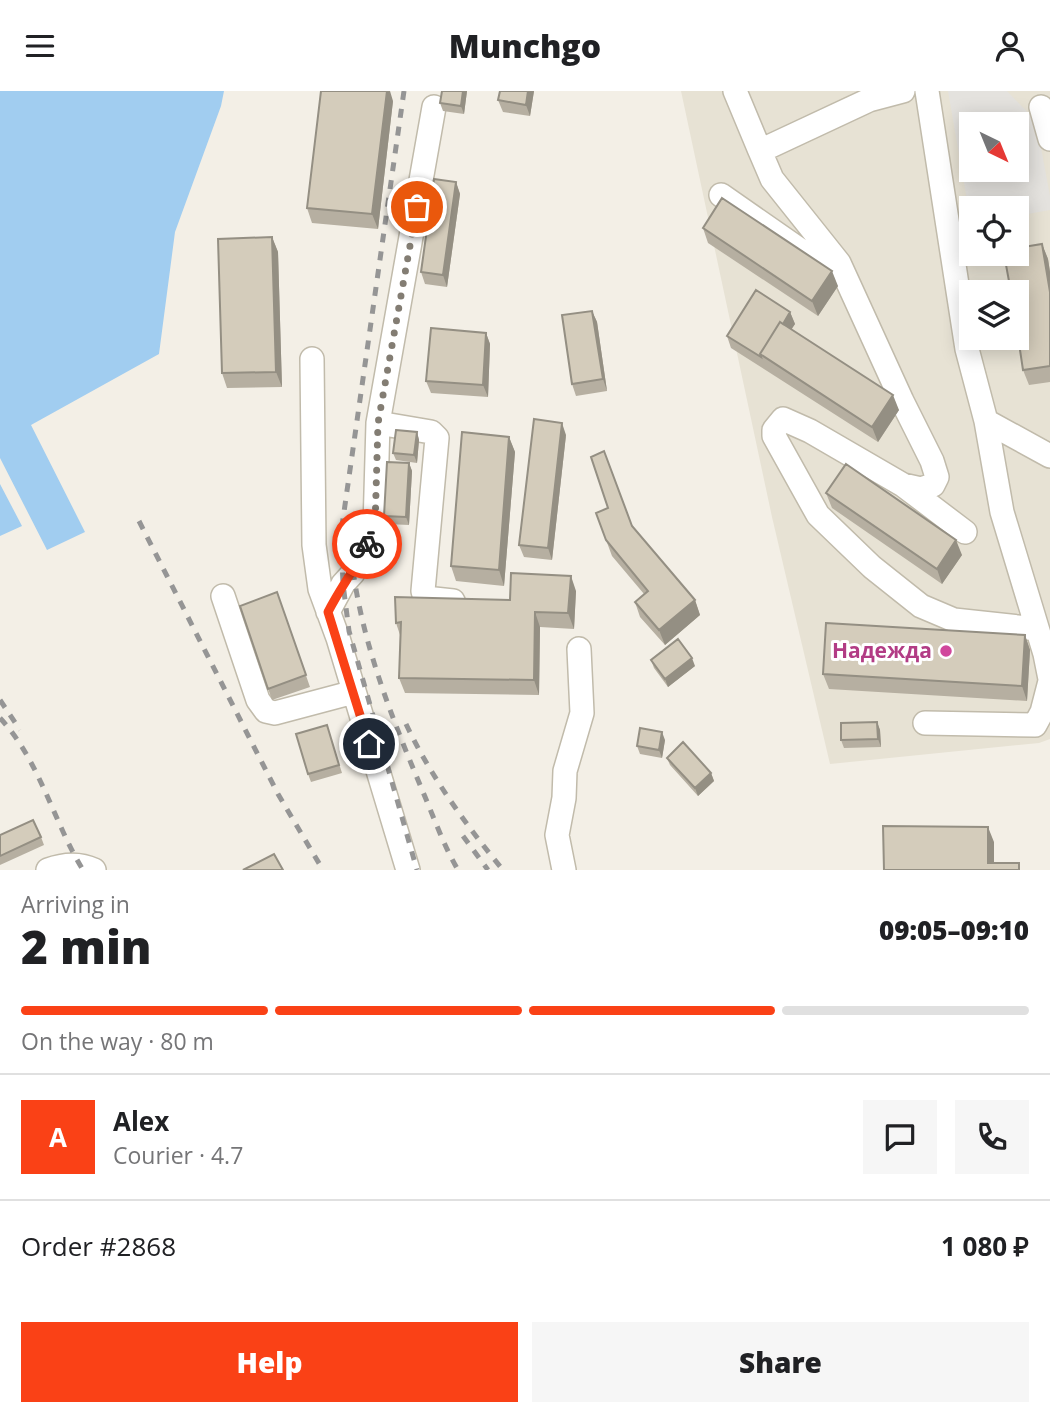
<!DOCTYPE html>
<html lang="en">
<head>
<meta charset="utf-8">
<style>
	body { margin:0; font-family:"Open Sans",sans-serif; background:#f6f6f6; color:#202124; height:100vh; display:flex; flex-direction:column; font-size:26px; white-space:nowrap }
	* { box-sizing:border-box; margin:0 }
	p { font-size:23px; color:#757577 }
	.icon { flex:none; width:38px; height:38px; fill:none; stroke:currentColor; stroke-width:2; stroke-linecap:round; stroke-linejoin:round }
	.map { position:relative; height:779px; overflow:hidden }
	.sheet { display:flex; flex-direction:column; background:#fff; flex:1 }
	.sheet>* { flex:none }
	.needle { width:46px; rotate:137deg }
	.controls { position:absolute; left:959px; top:21px; display:grid; gap:14px }
	.controls a { display:grid; place-items:center; width:70px; height:70px; border-radius:0px; background:#fff; box-shadow:0 4px 18px #0003; font-size:35px }
	.pin { position:absolute; display:grid; place-items:center; width:60px; height:60px; color:#fff; margin:-30px; border:4px solid #fff; border-radius:50%; box-shadow:0 2px 7px #0007 }
	.courier { position:absolute; display:grid; place-items:center; width:70px; height:70px; margin:-35px; border:5px solid #fa4116; border-radius:50%; background:#fff; color:#222; box-shadow:0 2px 9px #0007 }
	.overview em { font-style:normal; font-weight:800 }
	.overview div { display:flex; flex-direction:column-reverse }
	.overview { display:flex; align-items:center; justify-content:space-between; height:119px; padding:0 21px }
	h1 { font-size:46px; font-weight:800; line-height:52px }
	.bar { display:grid; grid-template-columns:repeat(4,1fr); gap:10px 7px; align-content:center; height:84px; padding:0 21px }
	.bar i { height:9px; border-radius:5px; background:#e0e0e0 }
	.bar .on { background:#fa4116 }
	.bar p { grid-column:span 4 }
	.line { display:flex; align-items:center; gap:18px; padding:0 21px; border-top:2px solid #e0e0e0 }
	.line div { flex:1 }
	.round { display:grid; place-items:center; flex:none; width:74px; height:74px; border-radius:0px; background:#f6f6f6 }
	.button { display:flex; gap:14px; margin-top:auto; padding:14px 21px }
	.button a { flex:1; height:80px; border-radius:0px; background:#fa4116; color:#fff; font-size:28px; font-weight:800; line-height:80px; text-align:center }
	.button a+a { background:#f6f6f6; color:#202124 }
	header { display:flex; justify-content:space-between; align-items:center; height:91px; padding:0 21px; background:#fff; font-size:32px; font-weight:800 }
	.map>svg:first-child { display:block }
	.residential { fill:#e7e2d4; fill-rule:evenodd }
	.parking { fill:#e4e2de; fill-rule:evenodd }
	.water { fill:#a1cdf0 }
	.lines { fill:none; stroke-linecap:round; stroke-linejoin:round }
	.minor-casing { stroke:#c1bbab; stroke-width:26 }
	.minor { stroke:#fff; stroke-width:23 }
	.rail { stroke:#959595; stroke-width:5; stroke-dasharray:9 9; stroke-linecap:butt }
	.wall { fill:#b6afa1 }
	.shaded-wall { fill:#948f83 }
	.building { fill:#d4ccbb; stroke:#948f83; stroke-width:2 }
	.done { stroke:#837d73; stroke-width:7; stroke-dasharray:0 12.6 }
	.route { stroke:#fa4116; stroke-width:9 }
	.hotel-dot { fill:#d1479c; stroke:#fff; stroke-width:2.5 }
	.labels { text-anchor:middle; stroke-width:6; stroke-linejoin:round; paint-order:stroke }
	.hotel-label { font-size:21px; font-weight:bold; fill:#b23c85; stroke:#fff; text-anchor:end }
</style>
</head>
<body>
<header><svg class="icon" aria-label="menu" viewBox="0 0 24 24"><path d="M4 6h16M4 12h16M4 18h16"/></svg>Munchgo<svg class="icon" aria-label="person" viewBox="0 0 24 24"><circle cx="12" cy="8" r="4"/><path d="M4 21q1-7 8-7t8 7"/></svg></header>
<div class="map">
<svg width="1050" height="779" viewBox="0 0 1050 779">
	<rect width="100%" height="100%" fill="#f3efe6"/>
	<path class="residential" d="M 681,0 L 1050,0 L 1050,648 L 1039,652 L 830,673 L 772,426 ZM 971,33 L 1017,33 L 1017,79 L 971,79 ZM 971,117 L 1017,117 L 1017,163 L 971,163 ZM 971,201 L 1017,201 L 1017,247 L 971,247 Z"/>
	<path class="parking" d="M 948,0 L 1007,0 L 1036,30 L 1050,105 L 1050,119 L 1017,125 L 1017,117 L 971,117 L 971,132 ZM 971,33 L 1017,33 L 1017,79 L 971,79 Z"/>
	<path class="water" d="M 0,0 L 224,0 L 221,15 L 175,141 L 159,263 L 31,334 L 85,441 L 47,459 L 0,367 Z
		M 0,393 L 22,435 L 0,445 Z"/>
	<g class="lines">
		<defs>
			<path id="minor" d="M 735,0 L 760,60
				M 903,0 L 869,9 L 760,60 L 772,88 L 839,172 L 902,310 L 932,370 L 937,386 L 933,394 L 921,398 L 903,394 L 810,340 L 783,328 L 774,339 L 774,345 L 818,424 L 872,476 L 921,515 L 954,529 L 1037,538
				M 927,0 L 967,258 L 986,330 L 1002,421 L 1045,563 L 1050,588
				M 1041,16 L 1050,48
				M 721,104 L 826,177
				M 312,268 L 314,454 L 320,498 L 338,547 L 408,779
				M 986,330 L 1050,365
				M 378,332 L 431,341 L 437,347 L 423,500 L 425,507 L 453,510
				M 903,394 L 965,441
				M 223,505 L 258,609 L 266,620 L 275,622 L 354,601
				M 328,521 L 343,493 L 353,482 L 375,436 L 378,332 L 434,16
				M 925,632 L 1035,634 L 1042,621 L 1050,590
				M 48,779 C 64,773 79,772 94,779
				M 564,779 L 557,744 L 564,707 L 565,680 L 582,622 L 579,558"/>
		</defs>
		<use href="#minor" class="minor-casing"/>
		<use href="#minor" class="minor"/>
		<path class="rail" d="M 404,0 L 341,442 L 343,493 L 349,540 L 417,779
			M 139,430 L 278,703 L 323,779
			M 351,462 C 359,545 391,625 423,701 C 434,727 444,755 458,779
			M 0,609 L 20,639
			M 0,627 C 40,670 53,730 83,779
			M 406,633 C 431,686 466,734 503,779
			M 463,745 L 488,779"/>
	</g>
	<path class="wall" d="M 442,0 L 467,0 L 464,23 L 443,20 L 440,12 Z
		M 534,0 L 530,25 L 503,21 L 498,9 Z
		M 393,10 L 378,138 L 312,132 L 307,117 Z
		M 456,91 L 460,103 L 447,196 L 425,193 L 421,181 Z
		M 703,137 L 838,195 L 818,225 L 708,152 Z
		M 272,146 L 278,161 L 282,296 L 227,297 L 222,282 Z
		M 1042,153 L 1048,168 L 1050,181 L 1050,291 L 1029,294 L 1023,279 Z
		M 592,220 L 597,231 L 607,300 L 576,305 L 572,293 Z
		M 790,221 L 795,233 L 791,238 L 899,319 L 878,351 L 731,257 L 727,245 Z
		M 486,242 L 490,253 L 488,306 L 431,302 L 426,290 Z
		M 417,341 L 419,349 L 417,372 L 396,369 L 393,362 Z
		M 566,344 L 552,469 L 524,466 L 519,454 Z
		M 509,346 L 515,361 L 504,495 L 456,490 L 451,475 Z
		M 409,372 L 412,380 L 409,434 L 387,433 L 384,425 Z
		M 826,402 L 962,464 L 942,493 L 832,417 Z
		M 596,422 L 632,435 L 695,509 L 700,524 L 665,554 L 640,526 L 635,511 L 644,503 L 612,465 Z
		M 576,500 L 574,538 L 540,536 L 539,604 L 405,602 L 399,587 L 400,544 L 396,532 L 510,509 Z
		M 277,501 L 310,596 L 272,609 L 240,515 Z
		M 1025,544 L 1030,559 L 1027,610 L 829,598 L 823,583 Z
		M 651,569 L 695,575 L 668,596 L 654,577 Z
		M 877,631 L 880,639 L 881,656 L 844,657 L 841,649 Z
		M 327,634 L 342,682 L 311,691 L 308,683 Z
		M 665,649 L 662,667 L 640,663 L 637,655 Z
		M 667,667 L 711,682 L 714,690 L 698,705 L 670,674 Z
		M 0,744 L 41,746 L 44,754 L 0,774 Z"/>
	<path class="shaded-wall" d="M 387,0 L 390,0 L 393,10 L 378,138 L 372,123 Z
		M 463,0 L 467,0 L 464,23 L 461,15 Z
		M 528,0 L 534,0 L 530,25 L 526,14 Z
		M 456,91 L 460,103 L 447,196 L 443,184 Z
		M 272,146 L 278,161 L 282,296 L 276,281 Z
		M 1042,153 L 1048,168 L 1050,181 L 1050,201 Z
		M 832,180 L 838,195 L 818,225 L 812,210 Z
		M 592,220 L 597,231 L 607,300 L 603,288 Z
		M 790,221 L 795,233 L 771,270 L 762,264 Z
		M 486,242 L 490,253 L 488,306 L 483,294 Z
		M 893,304 L 899,319 L 878,351 L 872,336 Z
		M 562,332 L 566,344 L 552,469 L 548,457 Z
		M 417,341 L 419,349 L 417,372 L 414,364 Z
		M 509,346 L 515,361 L 504,495 L 499,479 Z
		M 409,372 L 412,380 L 409,434 L 406,426 Z
		M 956,449 L 962,464 L 942,493 L 937,478 Z
		M 571,485 L 576,500 L 574,538 L 568,522 Z
		M 695,509 L 700,524 L 665,554 L 659,539 Z
		M 535,521 L 540,536 L 539,604 L 534,589 Z
		M 1025,544 L 1030,559 L 1027,610 L 1022,595 Z
		M 692,567 L 695,575 L 668,596 L 665,588 Z
		M 877,631 L 880,639 L 881,656 L 878,648 Z
		M 662,641 L 665,649 L 662,667 L 659,659 Z
		M 711,682 L 714,690 L 698,705 L 695,697 Z
		M 988,736 L 994,751 L 994,779 L 988,772 Z"/>
	<path class="building" d="M 321,0 L 387,0 L 372,123 L 307,117 Z
		M 442,0 L 463,0 L 461,15 L 440,12 Z
		M 500,0 L 528,0 L 526,14 L 498,9 Z
		M 434,88 L 456,91 L 443,184 L 421,181 Z
		M 722,107 L 832,180 L 812,210 L 703,137 Z
		M 272,146 L 276,281 L 222,282 L 218,148 Z
		M 1042,153 L 1050,201 L 1050,275 L 1023,279 L 1017,239 L 1017,201 L 1011,201 L 1004,163 L 1017,163 L 1017,157 Z
		M 756,199 L 790,221 L 783,233 L 780,231 L 760,263 L 761,266 L 727,245 Z
		M 592,220 L 603,288 L 572,293 L 562,224 Z
		M 780,231 L 893,304 L 872,336 L 760,263 Z
		M 431,237 L 486,242 L 483,294 L 426,290 Z
		M 534,328 L 562,332 L 548,457 L 519,454 Z
		M 396,339 L 417,341 L 414,364 L 393,362 Z
		M 462,341 L 509,346 L 499,479 L 451,475 Z
		M 604,360 L 632,435 L 695,509 L 659,539 L 635,511 L 648,500 L 606,449 L 596,422 L 608,417 L 591,366 Z
		M 387,371 L 409,372 L 406,426 L 384,425 Z
		M 846,373 L 956,449 L 937,478 L 826,402 Z
		M 511,482 L 571,485 L 568,522 L 535,521 L 534,589 L 399,587 L 401,531 L 396,532 L 395,506 L 510,509 Z
		M 277,501 L 306,584 L 268,598 L 240,515 Z
		M 826,532 L 1025,544 L 1022,595 L 823,583 Z
		M 678,548 L 692,567 L 665,588 L 651,569 Z
		M 877,631 L 878,648 L 841,649 L 841,632 Z
		M 327,634 L 339,674 L 308,683 L 296,643 Z
		M 640,637 L 662,641 L 659,659 L 637,655 Z
		M 683,651 L 711,682 L 695,697 L 667,667 Z
		M 33,729 L 41,746 L 0,765 L 0,744 Z
		M 883,735 L 988,736 L 988,772 L 1019,772 L 1019,779 L 884,779 Z
		M 274,763 L 283,779 L 243,779 Z"/>
	<g class="lines">
		<path class="done" d="M 367,453 L 375,436 L 378,332 L 417,116"/>
		<path class="route" d="M 367,453 C 356,477 340,497 328,521 L 369,653"/>
	</g>
	<circle class="hotel-dot" cx="946" cy="560" r="7"/>
	<g class="labels">
		<g class="hotel-label">
			<text x="932" y="567">Надежда</text>
		</g>
	</g>
</svg>
<div class="controls">
<a><svg class="needle" viewBox="-14 -14 28 28"><path d="M0-13l5 13h-10z" fill="#e53935"/><path d="M0 13l5-13h-10z" fill="#757577"/></svg></a>
<a><svg class="icon" aria-label="locate" viewBox="0 0 24 24"><circle cx="12" cy="12" r="6"/><path d="M12 2v4M12 18v4M2 12h4M18 12h4"/></svg></a>
<a><svg class="icon" aria-label="layers" viewBox="0 0 24 24"><path d="M12 4l9 5-9 5-9-5zM3 14l9 5 9-5"/></svg></a>
</div>
<div class="pin" style="left:417px;top:116px;background:#ea580c"><svg class="icon" aria-label="bag" viewBox="0 0 24 24"><path d="M5 8h14l-1 12H6zM9 8a3 3 0 0 1 6 0"/></svg></div>
<div class="pin" style="left:369px;top:653px;background:#1f2937"><svg class="icon" aria-label="home" viewBox="0 0 24 24"><path d="M3 11l9-7 9 7M6 9v11h12V9"/></svg></div>
<div class="courier" style="left:367px;top:453px"><svg class="icon" aria-label="bike" viewBox="0 0 24 24"><circle cx="6" cy="16" r="4"/><circle cx="18" cy="16" r="4"/><path d="M6 16l4-8h5l3 8M10 8l3 8H6M13 5h3"/></svg></div>
</div>
<section class="sheet">
<div class="overview"><div><h1>2 min</h1><p>Arriving in</p></div><em>09:05–09:10</em></div>
<div class="bar"><i class="on"></i><i class="on"></i><i class="on"></i><i></i><p>On the way · 80 m</p></div>
<div class="line" style="height:126px"><b class="round" style="background:#fa4116;color:#fff">A</b><div><b>Alex</b><p>Courier · 4.7</p></div><a class="round"><svg class="icon" aria-label="chat" viewBox="0 0 24 24"><path d="M4 5h16v11H9l-5 4z"/></svg></a><a class="round"><svg class="icon" aria-label="phone" viewBox="0 0 24 24"><path d="M5 4h4l2 5-3 2q2 4 5 5l2-3 5 2v4C11 20 4 13 5 4z"/></svg></a></div>
<div class="line" style="height:91px"><div>Order #2868</div><b>1 080 ₽</b></div>
<div class="button"><a>Help</a><a>Share</a></div>
</section>
</body>
</html>
